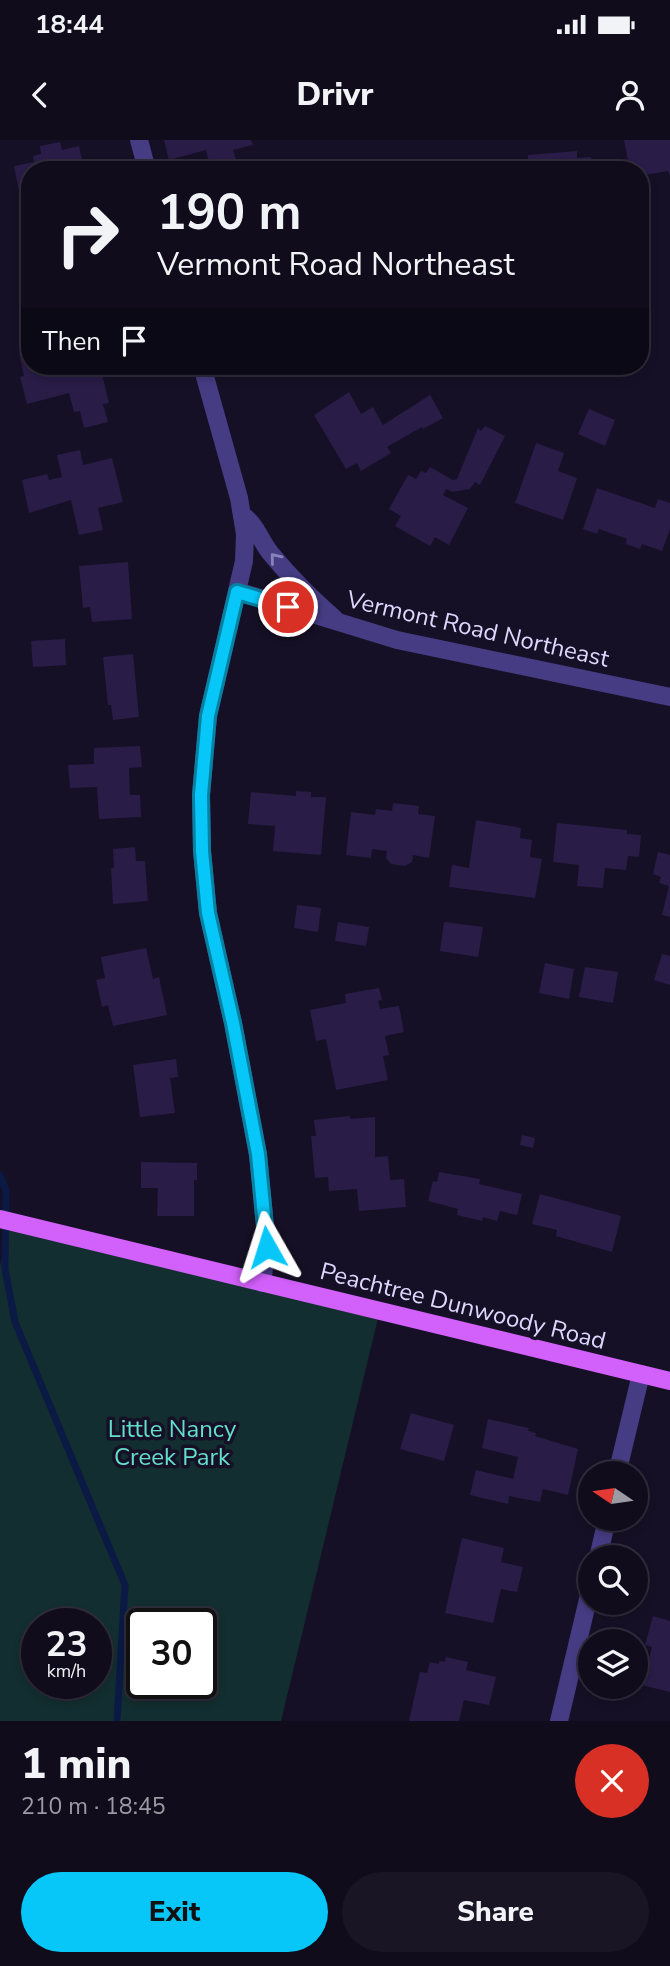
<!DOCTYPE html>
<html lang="en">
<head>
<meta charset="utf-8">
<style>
	:root { --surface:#100c1c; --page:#191525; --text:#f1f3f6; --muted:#9c9ba3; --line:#302c3b; --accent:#07c7f9 }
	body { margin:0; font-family:"Nunito Sans",sans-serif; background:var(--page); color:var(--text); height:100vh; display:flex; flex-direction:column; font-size:26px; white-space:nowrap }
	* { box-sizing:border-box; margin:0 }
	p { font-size:23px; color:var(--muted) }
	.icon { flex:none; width:38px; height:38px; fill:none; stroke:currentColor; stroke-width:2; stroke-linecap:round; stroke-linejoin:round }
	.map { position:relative; height:1581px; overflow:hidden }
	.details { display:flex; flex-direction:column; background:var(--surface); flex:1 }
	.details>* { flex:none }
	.banner { position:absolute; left:21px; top:21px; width:628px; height:214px; border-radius:28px; box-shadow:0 4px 10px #0003,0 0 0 2px var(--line); background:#100c1c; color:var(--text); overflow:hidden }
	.needle { width:46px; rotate:283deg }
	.tools { position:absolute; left:578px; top:1321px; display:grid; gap:14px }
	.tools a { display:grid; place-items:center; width:70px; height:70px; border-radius:50%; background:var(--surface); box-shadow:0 4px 10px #0003,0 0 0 2px var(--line); font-size:35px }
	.speed { position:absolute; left:21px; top:1468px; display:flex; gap:14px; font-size:35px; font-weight:700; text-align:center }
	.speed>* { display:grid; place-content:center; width:91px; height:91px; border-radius:50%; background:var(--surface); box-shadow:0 4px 10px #0003,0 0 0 2px var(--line); line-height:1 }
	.speed small { font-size:18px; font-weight:400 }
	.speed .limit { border:4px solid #111; border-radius:10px; background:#fff; color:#111 }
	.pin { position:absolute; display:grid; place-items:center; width:60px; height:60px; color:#fff; margin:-30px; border:4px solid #fff; border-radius:50%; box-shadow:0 2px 7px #0007 }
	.me { position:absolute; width:77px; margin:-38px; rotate:354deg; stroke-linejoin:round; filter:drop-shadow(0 0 5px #0008) }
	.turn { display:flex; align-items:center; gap:24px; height:147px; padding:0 21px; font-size:32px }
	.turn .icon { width:91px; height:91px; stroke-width:2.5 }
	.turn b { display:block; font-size:49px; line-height:60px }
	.then { display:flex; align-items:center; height:66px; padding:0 21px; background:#0003; gap:14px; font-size:26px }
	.round { display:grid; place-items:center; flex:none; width:74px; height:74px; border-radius:37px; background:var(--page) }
	.head { display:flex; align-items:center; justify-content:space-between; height:119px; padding:0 21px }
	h1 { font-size:42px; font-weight:800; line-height:52px }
	.primary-button { display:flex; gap:14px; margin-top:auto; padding:14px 21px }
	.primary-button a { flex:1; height:80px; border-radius:42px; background:var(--accent); color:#111; font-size:28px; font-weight:800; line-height:80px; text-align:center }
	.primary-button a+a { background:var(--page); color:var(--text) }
	.status { display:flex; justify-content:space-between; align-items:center; height:49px; padding:0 35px; background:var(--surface); direction:ltr }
	.status svg { height:19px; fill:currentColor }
	header { display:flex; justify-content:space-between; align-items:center; height:91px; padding:0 21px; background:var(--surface); font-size:32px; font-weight:800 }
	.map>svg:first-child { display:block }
</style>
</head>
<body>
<div class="status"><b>18:44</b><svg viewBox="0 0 49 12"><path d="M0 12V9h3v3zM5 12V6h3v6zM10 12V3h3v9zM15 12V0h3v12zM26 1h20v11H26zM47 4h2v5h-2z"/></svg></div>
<header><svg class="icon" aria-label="back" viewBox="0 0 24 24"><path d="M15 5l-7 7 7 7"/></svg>Drivr<svg class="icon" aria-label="person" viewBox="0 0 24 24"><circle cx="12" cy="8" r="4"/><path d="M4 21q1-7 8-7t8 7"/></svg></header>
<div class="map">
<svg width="670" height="1581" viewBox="0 0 670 1581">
	<rect width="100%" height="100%" fill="#161026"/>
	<path fill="#132e30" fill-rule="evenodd" d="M11,1082L379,1174L281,1581H0V1126ZM37,1484H96V1544H37ZM142,1484H201V1544H142Z"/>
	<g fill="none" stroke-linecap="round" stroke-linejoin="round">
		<path stroke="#0b1a44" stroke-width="7" d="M0,1035L6,1051L5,1129L15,1182L125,1445L117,1581"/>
	</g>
	<path fill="#291c47" d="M164,0H251L253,5L233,10L239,30H211L206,10L169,20Z
		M624,0H670V37L668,31L640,36V30H630Z
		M60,2L62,10L79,6L84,30H30V69L23,71L14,26L34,22L33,16L41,14L40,6Z
		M577,11V18L591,17L592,30H518V25L528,24V15Z
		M30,212V226H89L91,233L101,230L109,263L103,264L108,282L84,288L80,271L74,272L69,253L27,264L20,237L24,236L19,214Z
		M303,226H338L306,236Z
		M349,252L361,274L373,267L383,285L430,255L443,278L423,289L422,287L387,307L391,313L361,331L357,323L346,329L314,275Z
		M589,269L615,280L605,306L578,294Z
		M485,286L505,296L480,345L475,342L470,349L452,352L446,349L443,355L468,368L449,405L435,397L430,406L395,386L401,376L389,369L408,335L416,339L421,331L426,333L430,327L453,340L457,339L478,288L481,291Z
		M536,303L564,313L558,331L577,338L563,380L515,363Z
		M80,310L83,325L112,318L123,362L98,368L103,390L79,395L71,360L29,373L22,340L47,334L49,340L62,337L57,315Z
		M597,348L655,368L658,359L670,363V389L662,411L642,404L640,409L626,404L627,399L599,389L597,394L583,389Z
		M128,422L132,479L92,482L90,467L83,468L79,426Z
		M65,499L66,525L33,527L31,501Z
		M133,514L139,577L113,580L111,565H108L103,517Z
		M140,606L142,627L129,628L130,655H140L141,677L99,679L97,647L70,648L68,625L94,624V608Z
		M296,651L311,652V657H326L321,715L273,711L275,686L248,684L251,652L296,656Z
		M393,663L419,666L418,674L435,676L429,718L413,715L412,722L405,726L391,724L386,718L387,711L372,709L371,718L346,715L351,672L375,675L376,669L392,671Z
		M476,680L521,688L520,698L532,700L530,717L542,719L535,758L449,747L452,725L469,728Z
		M557,683L627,690V694L641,695L639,717L628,716L626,730L605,728L603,748L577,746L579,725L553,722Z
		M135,707L136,721H145L148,761L113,764L111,728H114L113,709Z
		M658,712L670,715V777L662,775L669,746L659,743L661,737L653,734Z
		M297,765L321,768L318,792L294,788Z
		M338,782L369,787L366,806L335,801Z
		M444,782L483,787L478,817L440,811Z
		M146,808L153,839L159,837L167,875L113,886L108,865L102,867L96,840L105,838L101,817Z
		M662,814L670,816V845L654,840Z
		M545,823L574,829L569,859L539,853Z
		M585,827L618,832L613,863L579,857Z
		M379,848L382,860L378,861L380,869L399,866L404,892L385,896L389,915L383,916L388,940L336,950L326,899L316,901L310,870L346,863L345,854Z
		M176,919L178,937L170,938L175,973L140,977L133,925Z
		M350,976V979L375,977V1017L388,1016L390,1040L404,1039L406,1067L359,1071L357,1049L329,1051L328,1037L315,1038L311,996H316L314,980Z
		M522,995L535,998L533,1008L520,1005Z
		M141,1022L197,1023V1040H194V1076H157L158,1048H141Z
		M439,1032L480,1039L479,1044L522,1054L517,1075L500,1071L497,1081L483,1077L482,1081L457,1075L458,1069L428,1061L433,1041L437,1042Z
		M540,1054L621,1076L612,1112L556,1096L557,1090L532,1084Z
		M411,1273L454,1285L444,1321L400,1309Z
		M488,1279L529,1288L528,1291L536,1293L535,1296L578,1309L568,1355L543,1349L540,1362L509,1356L508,1364L470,1355L476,1330L513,1339L518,1317L482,1308Z
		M462,1398L504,1408L501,1422L523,1427L517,1452L501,1449L493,1483L445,1473Z
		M653,1476L670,1481V1552L642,1545L652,1507L645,1505Z
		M446,1517L468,1522L466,1530L496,1537L489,1565L464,1560L459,1581H409L420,1532L427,1533L430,1522L439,1524V1521L445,1522Z"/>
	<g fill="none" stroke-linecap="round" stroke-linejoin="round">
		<path stroke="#463c84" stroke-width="18" d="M139,0L147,30
			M202,226L239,358L245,394L244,421L208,576L201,655L202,711L208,773L233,883L258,1015L267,1106L262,1143
			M242,375C256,383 261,403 272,415C291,438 312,459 335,479
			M237,451L397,500L670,557
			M617,1334L641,1234
			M598,1418L607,1379
			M559,1581L590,1451"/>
		<path stroke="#d260fb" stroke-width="18" d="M0,1079L670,1241"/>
	</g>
	<defs><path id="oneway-chevron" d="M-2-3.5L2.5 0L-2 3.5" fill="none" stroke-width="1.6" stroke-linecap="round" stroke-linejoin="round" transform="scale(1.75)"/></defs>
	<use stroke="#8b81bb" href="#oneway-chevron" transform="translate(275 418) rotate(-129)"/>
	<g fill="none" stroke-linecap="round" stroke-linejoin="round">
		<g stroke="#0581a2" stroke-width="18">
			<path id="route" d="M267,1107L258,1014L233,883L208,773L202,711L201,655L208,576L237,452L288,467"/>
		</g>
		<use href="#route" stroke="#07c7f9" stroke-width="12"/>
	</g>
	<g text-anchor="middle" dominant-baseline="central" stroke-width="7" stroke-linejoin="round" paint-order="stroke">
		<g font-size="24" fill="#dfd6fe" stroke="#161026">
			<text transform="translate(478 489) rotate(13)">Vermont Road Northeast</text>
			<text transform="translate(463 1166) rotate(14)">Peachtree Dunwoody Road</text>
		</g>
		<g font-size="24" fill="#63ddcc" stroke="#161026">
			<text x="172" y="1289">Little Nancy<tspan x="172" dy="28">Creek Park</tspan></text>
		</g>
	</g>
</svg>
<div class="tools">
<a><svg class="needle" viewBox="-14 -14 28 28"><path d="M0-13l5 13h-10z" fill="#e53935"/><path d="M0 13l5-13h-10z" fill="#9c9ba3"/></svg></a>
<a><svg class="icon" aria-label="search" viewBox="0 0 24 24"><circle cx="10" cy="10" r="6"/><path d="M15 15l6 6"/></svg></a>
<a><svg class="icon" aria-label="layers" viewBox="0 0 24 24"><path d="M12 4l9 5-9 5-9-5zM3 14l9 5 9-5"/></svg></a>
</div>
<div class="speed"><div>23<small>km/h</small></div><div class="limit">30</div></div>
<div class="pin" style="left:288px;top:467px;background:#d93025"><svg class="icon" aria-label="arrive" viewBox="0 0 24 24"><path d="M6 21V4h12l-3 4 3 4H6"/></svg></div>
<svg class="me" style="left:267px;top:1107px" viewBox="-20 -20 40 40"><path d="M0-17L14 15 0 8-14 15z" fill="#07c7f9" stroke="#fff" stroke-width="4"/></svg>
<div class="banner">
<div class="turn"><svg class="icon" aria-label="right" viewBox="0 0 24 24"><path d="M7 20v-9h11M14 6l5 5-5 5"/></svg><div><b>190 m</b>Vermont Road Northeast</div></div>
<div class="then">Then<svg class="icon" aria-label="arrive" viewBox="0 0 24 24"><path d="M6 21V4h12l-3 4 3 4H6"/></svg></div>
</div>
</div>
<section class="details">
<div class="head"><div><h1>1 min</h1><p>210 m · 18:45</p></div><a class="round" style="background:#d93025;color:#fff"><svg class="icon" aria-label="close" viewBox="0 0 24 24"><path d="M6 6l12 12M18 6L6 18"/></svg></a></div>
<div class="primary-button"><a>Exit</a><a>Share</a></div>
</section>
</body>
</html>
